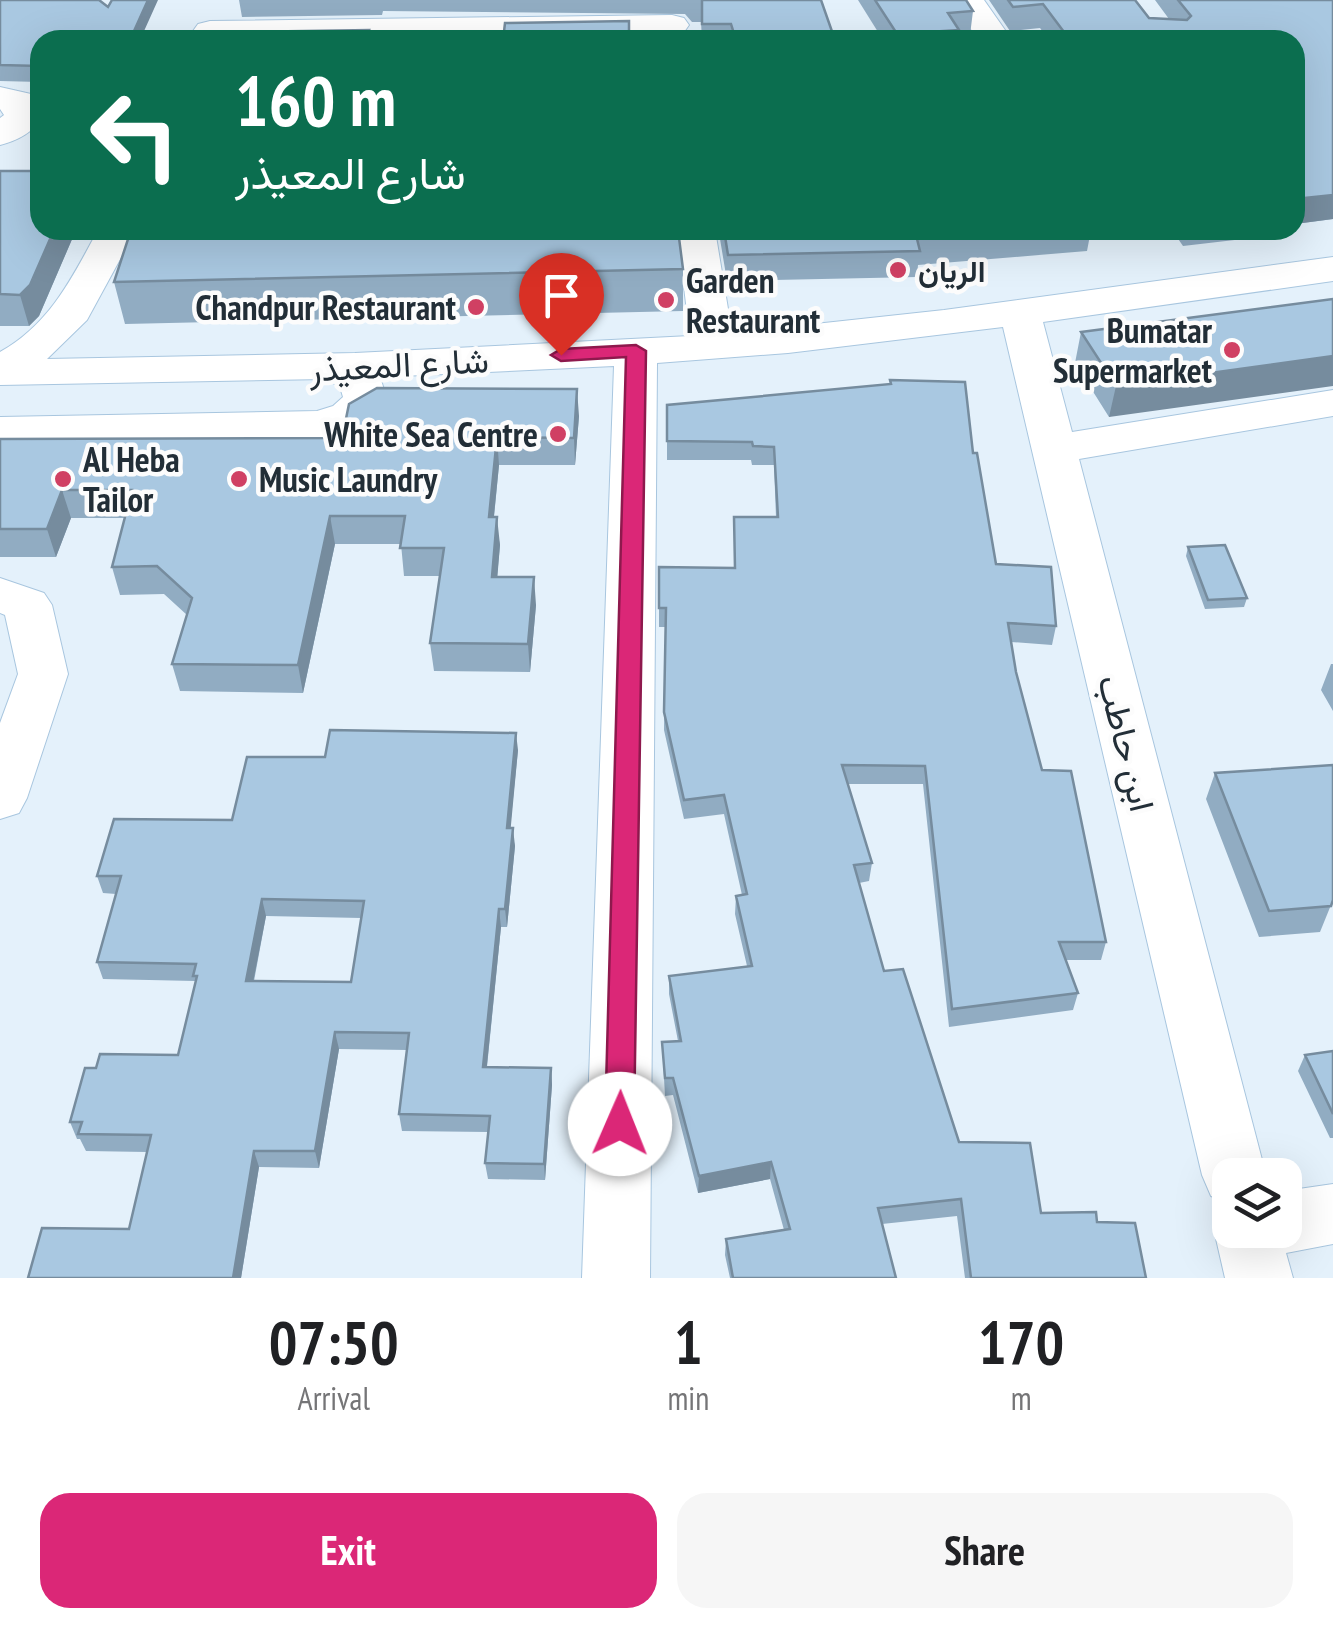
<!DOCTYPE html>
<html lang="en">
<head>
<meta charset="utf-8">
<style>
	:root { --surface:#fff; --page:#f6f6f6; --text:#202124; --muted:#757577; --accent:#db2777 }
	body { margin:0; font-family:"PT Sans Narrow",Vazirmatn,sans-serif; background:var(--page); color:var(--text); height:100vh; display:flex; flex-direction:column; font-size:38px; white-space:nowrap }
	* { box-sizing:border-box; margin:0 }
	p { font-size:32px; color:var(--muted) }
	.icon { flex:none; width:55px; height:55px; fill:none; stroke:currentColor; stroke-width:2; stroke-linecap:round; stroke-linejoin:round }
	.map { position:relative; height:1278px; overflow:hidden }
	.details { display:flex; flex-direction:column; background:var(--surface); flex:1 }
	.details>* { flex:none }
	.top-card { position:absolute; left:30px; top:30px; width:1275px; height:210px; border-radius:30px; box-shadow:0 10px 40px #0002; background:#0b6e4f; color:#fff; overflow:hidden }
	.fabs { position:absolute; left:1212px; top:1158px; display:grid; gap:20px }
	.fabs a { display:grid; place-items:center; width:90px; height:90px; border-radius:20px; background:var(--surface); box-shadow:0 10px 40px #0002; font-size:50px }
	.pin { position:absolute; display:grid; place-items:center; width:85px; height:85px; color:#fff; margin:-102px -42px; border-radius:50% 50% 50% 0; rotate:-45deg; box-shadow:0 0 10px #0007 }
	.pin .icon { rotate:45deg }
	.me { position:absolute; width:110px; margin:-55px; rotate:1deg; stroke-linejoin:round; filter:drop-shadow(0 0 8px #0008) }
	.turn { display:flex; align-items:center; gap:35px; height:210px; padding:0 40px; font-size:45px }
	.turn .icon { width:130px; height:130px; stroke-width:2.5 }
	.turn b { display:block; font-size:70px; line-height:85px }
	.eta { display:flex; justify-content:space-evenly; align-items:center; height:170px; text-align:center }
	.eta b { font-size:60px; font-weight:600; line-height:70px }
	.action { display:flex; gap:20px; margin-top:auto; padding:20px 40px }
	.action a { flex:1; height:115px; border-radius:30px; background:var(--accent); color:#fff; font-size:40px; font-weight:600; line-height:115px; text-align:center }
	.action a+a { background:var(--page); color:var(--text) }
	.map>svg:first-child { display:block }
</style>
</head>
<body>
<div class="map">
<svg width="1333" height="1278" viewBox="0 0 1333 1278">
	<rect width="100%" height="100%" fill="#e4f1fb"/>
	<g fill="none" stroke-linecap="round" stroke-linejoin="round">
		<g stroke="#a8c6df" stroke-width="2">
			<path id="minor" d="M952,0H984L1012,40H978Z
				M672,15L684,18L689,25L684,32L206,40L193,31L198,24L210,21Z
				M0,87L31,94L40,116C36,132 16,141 0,145V118L4,115L0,109Z
				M98,230H136L87,320L47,359L355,353L690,336L677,230H715L732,333L944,310L1333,257V281L1043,322L1072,432L1333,390V416L1079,459L1266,1175H1230V1203L1211,1196L1202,1175L1003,327L788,353L657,363L650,1278H582L614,366L380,377L387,399L365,426L319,439L0,445V417L317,411L333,406L343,397L340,387L326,379L0,385V352C50,324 72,278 98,230Z
				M0,578L44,593L52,605L68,674L27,798L19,813L0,819V723L18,674L5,615L0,613Z
				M1333,1184V1244L1286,1253L1293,1278H1225L1214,1230L1224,1208L1230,1206V1230H1285V1191Z"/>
		</g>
		<use href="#minor" fill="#fff" fill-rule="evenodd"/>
	</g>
	<path fill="#91acc2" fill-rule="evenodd" d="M0,0L108,7L158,0L40,40V82L0,81Z
		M239,0H821L835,40H702L701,22H692L685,14L383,11L382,15L242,17Z
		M858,0H966L973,11L970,35L958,36V40H883Z
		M989,0H1135L1149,18L1169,19L1155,0H1333V219L1295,224V40H1049L1040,28L1010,31Z
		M35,167L40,230H76L39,316L29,326H0V171H31Z
		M720,230H1091L1087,251L918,265L917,277L727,281L720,239Z
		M1172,230H1271L1269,236L1183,246Z
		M683,269V311L125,324L114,282Z
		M1333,299L1109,417L1075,363L1081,332Z
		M667,405L973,453L996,564L1056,626L1052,645L1011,642L1016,672L1042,770L1106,942L1101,960H1066L1078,993L1073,1010L949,1027L923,784H848L872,863L869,881L859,883L884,971L959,1142L1041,1213L1097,1222L1146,1278H965L957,1216L882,1224L896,1278H730L725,1255L726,1239L784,1230L770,1179L698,1193L673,1095L665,1096L662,1042L678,1041L669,994V976L747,966L735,914L736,896L742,895L724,814L684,819L664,730L665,627H659V567L734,568V517H776L774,465H752L751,460H667Z
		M579,416L575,465H499L494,517L500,545L497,577L536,605L530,672L434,671L430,643L440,576H404L401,544H335L303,693L180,691L172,664L187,615L164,594L120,595L112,567L125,518H71L56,557H0V439L342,438Z
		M1188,547L1247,598L1244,607L1205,609L1186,556Z
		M1331,664H1333V711L1321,690Z
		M518,750L510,828L515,846L507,927H501L487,1067L551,1068L552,1085L545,1180L488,1179L485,1163L488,1132L402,1131L399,1114L407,1050L339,1049L319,1168L259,1167L241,1278H28L129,1229L147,1152L86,1151L80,1139H77L70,1122L96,1068L178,1055L195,984V981L103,979L97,962L116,894L103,893L97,876L232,820L325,757ZM266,916L361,918L351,982L254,981Z
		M1215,773L1333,900L1320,932L1259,937L1206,799Z
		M1333,1051V1138H1330L1298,1071L1305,1055Z"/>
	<path fill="#768c9e" d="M148,0H158L140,40H130Z
		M1333,195V219L1295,224V199Z
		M54,230H76L39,316L29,326L20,295Z
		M1333,356V386L1109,417L1116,386Z
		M577,389L579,416L575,465L574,438Z
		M497,437L499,465L491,545L489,517Z
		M62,490L71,518L56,557L47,529Z
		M330,516L335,544L303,693L298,665Z
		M497,517L500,545L495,605L492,577Z
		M534,577L536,605L530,672L528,644Z
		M516,733L518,750L509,846L507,828Z
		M513,828L515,846L507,927L505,909Z
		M262,899L266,916L250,998L246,981Z
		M499,909L501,927L485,1084L483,1067Z
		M335,1032L339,1049L319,1168L315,1151Z
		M551,1068L552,1085L545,1180L544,1164Z
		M254,1151L259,1167L241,1278H233Z
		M771,1162L770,1179L698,1193L699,1176Z"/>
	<path fill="#a9c8e1" stroke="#768c9e" stroke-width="2.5" fill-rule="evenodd" d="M0,0H99L108,7L112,0H148L130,40H40V66L0,65Z
		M702,0H821L835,40H736L731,24H702Z
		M875,0H966L973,11L948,13L959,30L942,31L948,40H901Z
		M1008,0H1135L1149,18L1187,20L1191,16L1178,0H1333V195L1295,199V40H1070L1043,4L1013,7Z
		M629,21V40H503L505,23Z
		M369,30L365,40H240L245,32Z
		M40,129V230H54L30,285L20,295L0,294V171H31L35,167L33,142Z
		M131,230H678L683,269L114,282Z
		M724,230H1032L917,239L920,251L728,255Z
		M1333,299V356L1116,386L1081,332Z
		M890,380L965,382L973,453H977L996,564L1051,567L1056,626L1008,623L1016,672L1042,770L1071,771L1106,942H1059L1078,993L952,1009L925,766L842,765L872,863L854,865L884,971L903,969L959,1142L1030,1143L1041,1213L1096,1212L1097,1222L1135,1223L1146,1278H971L961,1199L878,1208L896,1278H733L726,1239L790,1229L771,1162L699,1176L673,1078H665L662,1042L681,1041L669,976L752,966L736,896L747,894L724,795L684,800L664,712L666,608H659V567L735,568L734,517H778L774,447L753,446L752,442L667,441V405L891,384Z
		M377,388L577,389L574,438L497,437L489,517H497L492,577H534L528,644L430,643L444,548H400L405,516H330L298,665L172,664L192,598L157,566L112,567L132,490H62L47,529H0V439L342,438L349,404Z
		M1225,545L1247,598L1208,600L1188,547Z
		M330,730L516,733L507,828H513L505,909H499L483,1067L551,1068L544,1164L485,1163L490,1116L399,1114L409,1033L335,1032L315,1151H254L233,1278H28L42,1228L129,1229L151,1135L78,1134L82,1122H70L85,1068H96L100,1054L178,1055L197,976H193L196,964L97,962L121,876H97L114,819L232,820L247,757H325ZM262,899L364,901L351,982L246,981Z
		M1333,765V900L1331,906L1269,911L1215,773Z
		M1333,1051V1114L1305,1055Z"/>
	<path fill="#db2777" stroke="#8e194d" stroke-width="2.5" d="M636,345L646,351L634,1124L630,1133L620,1136L609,1133L605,1124L626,357L561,361L551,355L561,349Z"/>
	<g fill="#d04063" stroke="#fcfcfc" stroke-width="4">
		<circle cx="898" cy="270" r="10"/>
		<circle cx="666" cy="300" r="10"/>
		<circle cx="476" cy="307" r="10"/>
		<circle cx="1232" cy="350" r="10"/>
		<circle cx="558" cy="434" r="10"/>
		<circle cx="63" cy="479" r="10"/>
		<circle cx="239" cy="479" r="10"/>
	</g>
	<g text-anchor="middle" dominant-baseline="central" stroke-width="9" stroke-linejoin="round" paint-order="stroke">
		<g font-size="30" font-weight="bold" fill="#222e37" stroke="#fcfcfc" text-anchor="start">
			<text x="918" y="270">الريان</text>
		</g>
		<g font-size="35" font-weight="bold" fill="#222e37" stroke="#fcfcfc" text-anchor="start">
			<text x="686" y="280">Garden<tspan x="686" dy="40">Restaurant</tspan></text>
			<text x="456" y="307" text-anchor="end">Chandpur Restaurant</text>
			<text x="1212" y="330" text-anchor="end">Bumatar<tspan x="1212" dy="40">Supermarket</tspan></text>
			<text x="538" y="434" text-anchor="end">White Sea Centre</text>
			<text x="83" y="459">Al Heba<tspan x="83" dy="40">Tailor</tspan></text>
			<text x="259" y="479">Music Laundry</text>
		</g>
		<g font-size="35" fill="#222e37" stroke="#fcfcfc">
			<text transform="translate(399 364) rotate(-3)">شارع المعيذر</text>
			<text transform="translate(1127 743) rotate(76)">ابن حاطب</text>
		</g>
	</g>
</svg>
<div class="fabs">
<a><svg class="icon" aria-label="layers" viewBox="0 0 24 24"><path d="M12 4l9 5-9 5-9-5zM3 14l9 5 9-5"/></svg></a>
</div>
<div class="pin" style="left:561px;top:355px;background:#d93025"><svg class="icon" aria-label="arrive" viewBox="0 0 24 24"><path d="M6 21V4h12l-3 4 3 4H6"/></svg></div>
<svg class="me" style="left:620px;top:1124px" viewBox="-20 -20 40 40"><circle r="19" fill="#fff"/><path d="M0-13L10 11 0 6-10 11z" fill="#db2777"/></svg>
<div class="top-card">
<div class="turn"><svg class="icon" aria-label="left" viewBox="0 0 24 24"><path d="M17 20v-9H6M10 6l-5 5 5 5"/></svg><div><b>160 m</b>شارع المعيذر</div></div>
</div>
</div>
<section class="details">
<div class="eta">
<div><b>07:50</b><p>Arrival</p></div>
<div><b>1</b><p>min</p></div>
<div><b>170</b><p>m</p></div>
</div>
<div class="action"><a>Exit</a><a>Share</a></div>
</section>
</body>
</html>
